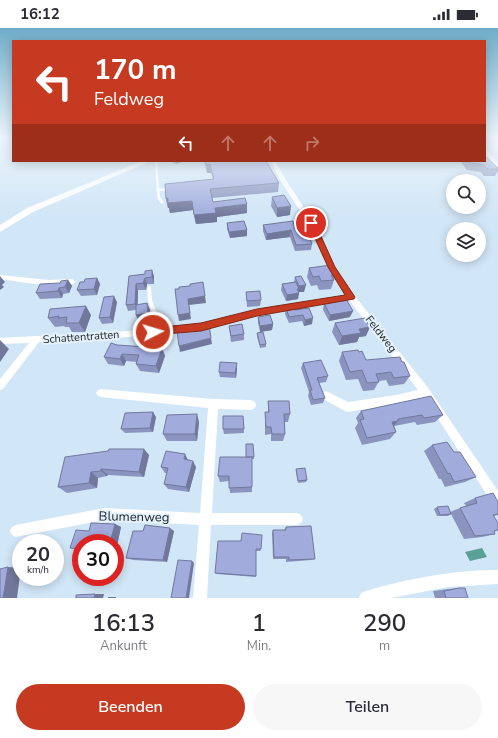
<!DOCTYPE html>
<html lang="de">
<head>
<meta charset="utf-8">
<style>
	:root { --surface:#fff; --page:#f7f7f7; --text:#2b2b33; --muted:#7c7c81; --accent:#c53a20 }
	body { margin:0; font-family:"Nunito Sans",sans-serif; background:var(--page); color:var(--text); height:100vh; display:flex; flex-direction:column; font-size:15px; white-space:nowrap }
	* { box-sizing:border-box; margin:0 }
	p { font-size:13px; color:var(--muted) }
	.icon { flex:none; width:22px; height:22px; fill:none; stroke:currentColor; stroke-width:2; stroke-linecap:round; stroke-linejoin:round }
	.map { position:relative; height:570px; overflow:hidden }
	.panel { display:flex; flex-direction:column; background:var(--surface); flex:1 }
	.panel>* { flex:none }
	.hud { position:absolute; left:12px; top:12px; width:474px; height:122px; border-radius:0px; box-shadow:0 2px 10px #0003; background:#c53a20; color:#fff; overflow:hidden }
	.fabs { position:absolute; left:446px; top:146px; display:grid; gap:8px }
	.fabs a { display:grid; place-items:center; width:40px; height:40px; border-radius:50%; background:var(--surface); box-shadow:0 2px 10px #0003; font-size:20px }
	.speed { position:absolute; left:12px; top:506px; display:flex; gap:8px; font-size:20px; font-weight:700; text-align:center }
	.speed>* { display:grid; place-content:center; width:52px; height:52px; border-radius:50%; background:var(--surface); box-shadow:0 2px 10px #0003; line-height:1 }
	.speed small { font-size:10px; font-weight:400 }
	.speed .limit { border:6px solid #d22; background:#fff; color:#111 }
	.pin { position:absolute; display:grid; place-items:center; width:34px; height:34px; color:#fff; margin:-17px; border:2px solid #fff; border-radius:50%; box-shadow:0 1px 4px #0007 }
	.me { position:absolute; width:44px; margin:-22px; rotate:85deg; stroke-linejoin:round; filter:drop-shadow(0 0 3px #0008) }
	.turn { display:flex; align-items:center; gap:14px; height:84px; padding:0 16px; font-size:18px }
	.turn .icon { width:52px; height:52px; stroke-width:2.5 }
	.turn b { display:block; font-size:28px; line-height:34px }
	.lanes { display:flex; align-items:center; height:38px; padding:0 16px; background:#0003; justify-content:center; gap:20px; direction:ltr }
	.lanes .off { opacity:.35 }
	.eta { display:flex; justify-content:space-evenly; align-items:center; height:68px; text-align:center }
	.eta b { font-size:24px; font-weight:600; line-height:28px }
	.action { display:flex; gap:8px; margin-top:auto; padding:8px 16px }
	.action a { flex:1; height:46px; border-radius:24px; background:var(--accent); color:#fff; font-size:16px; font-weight:600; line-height:46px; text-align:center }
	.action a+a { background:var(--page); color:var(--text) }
	.status { display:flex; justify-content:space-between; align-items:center; height:28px; padding:0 20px; background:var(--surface); direction:ltr }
	.status svg { height:11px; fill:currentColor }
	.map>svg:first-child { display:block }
</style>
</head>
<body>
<div class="status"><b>16:12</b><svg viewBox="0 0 49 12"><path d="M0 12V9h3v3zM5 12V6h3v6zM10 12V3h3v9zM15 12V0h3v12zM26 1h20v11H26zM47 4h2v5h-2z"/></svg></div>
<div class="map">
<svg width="498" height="570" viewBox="0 0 498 570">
	<rect width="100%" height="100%" fill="#d1e6f7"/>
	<path fill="#5ba097" d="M482,520L487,529L470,533L465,524Z"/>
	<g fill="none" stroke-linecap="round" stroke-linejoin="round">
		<path stroke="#fff" stroke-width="2.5" d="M156,133L158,163
			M158,162L171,161"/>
		<path stroke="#fff" stroke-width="3" d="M158,162L159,170L162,174"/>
		<path stroke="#fff" stroke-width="4" d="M149,260L150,272L154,284L153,304"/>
		<path fill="#fff" fill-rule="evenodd" d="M485,120L498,135V139H496L485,124Z
			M271,133H275L286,152L314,195L335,239L354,267L429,361L498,463V480L494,478L424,369L396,377L347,384L323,371L321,368L323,365L326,363L348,374L396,367L418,362L349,272L257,288L201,302L128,309L39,314L3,361L0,362V351L29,315L0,316V310L128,303L201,296L257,282L346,267L328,239L308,195L280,152Z
			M0,247L49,252L72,251L76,254C67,262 14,253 0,251Z
			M101,361L213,371L251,372L255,374L256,377L255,380L251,382L218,381L212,485H297L301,487L303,491L301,495L297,497H211L207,570H193L199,497L104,492L16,509L12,507L10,503L12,499L16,497L104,480L200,485L208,380L101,369L98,368L96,365L98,362Z
			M498,542V556L448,559L391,570H359L361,565L366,563C410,550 453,542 498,542Z"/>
		<path fill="#fff" fill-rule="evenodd" d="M142,133H151L33,184L0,204V197L27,180Z"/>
	</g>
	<path fill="#8a94be" d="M169,133H184L176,136Z
		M204,133H266L279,155L278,164L212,170L213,174L247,185L217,189V194L196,196L193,182L170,185L169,180H168L166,171L213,151L211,145H207Z
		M462,133H485L498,140V143L495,148H484L481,144L467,142L461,134Z
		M272,169L290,187L277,189L271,178Z
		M227,195L247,202V208L230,210L227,201Z
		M263,197L295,202L312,216L311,222L295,223L290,209L266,212L263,203Z
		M309,240L336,246L331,261L319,262L317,257L311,258L307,249Z
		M129,248H154V256H147L146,262H138V277L147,275L150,282V291L138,293L136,282L128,283L126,277Z
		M295,249L304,264H299L298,271L286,273L281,262L282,256L294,254Z
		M97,250L100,256L97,267L81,268L77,262L84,254Z
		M68,252L72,258L69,265L63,266L62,270L40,271L36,265L60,255Z
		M246,264L261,272L260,278L247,279Z
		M117,274L113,295L102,296L99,290Z
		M324,275L350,289L329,293L323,282Z
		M286,280L295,282L309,280L312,296L304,298L302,293L289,295L285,286Z
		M50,281L91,287L85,304H72L69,299H65L64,298L55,299L48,290Z
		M258,289L273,296L272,302L260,304L258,295Z
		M335,295L366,308L359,309L357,314L339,317L332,304Z
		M229,298L244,306V312L231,314Z
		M257,305L266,316V319L260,320L257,308Z
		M117,317L162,320L165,328L159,345L140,343L136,336L137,334L126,333L124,338L108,336L104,329Z
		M342,324H359L366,332L410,348L404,356L389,358L386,352L379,353L374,362L363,363L358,351L346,352L339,333Z
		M303,335L328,348L326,354L319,355L325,370L323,375L311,377L308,368L309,364L301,340Z
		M237,341L236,350L220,349L219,344Z
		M268,373L290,386L288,394H284L285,406L283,413H271V406L265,407V384H268Z
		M361,383L443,387L435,394L417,397L415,394L394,398L396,404L390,411L362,417L355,400L358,395L356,390Z
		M243,388L244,405L224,406L223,401Z
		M156,389L153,404L125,405L121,401Z
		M199,394L197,413H167L163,406Z
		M253,416L254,431H252V464L230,465L229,453L220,454L218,448L246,429Z
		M432,417L454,424L476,449L465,454L445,459L441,451H439L424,423Z
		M108,423L149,427L144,449L108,447L107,448L98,450L97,460L67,465L58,459Z
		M188,432L196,439L189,464L168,461L164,456L167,445H165L161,439Z
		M296,441L307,452L306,454L298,455L296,443Z
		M475,470L498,474V487L494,488L498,502L494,503L495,506L482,509L464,511L451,486L448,488H437L434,481L437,479L450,484L460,480L466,478L464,475Z
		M115,496L121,499L115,527V515H81V523L70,520L89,503Z
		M286,499L315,531L311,532L286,534V531H273L272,505L273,502H284Z
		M174,503L167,534L133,532L126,530Z
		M241,513L261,521L260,523H256V549L217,546L215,545Z
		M465,560L468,570H435L433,563L448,561Z"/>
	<path fill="#71789b" d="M176,133H184L176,136Z
		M206,136H210L211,145H207Z
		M168,170L192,173L193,182L170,185L169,180H168L166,171Z
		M247,176V185L217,189V194L196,196L194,187L215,180Z
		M291,178L290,187L277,189V180Z
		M247,202V208L230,210L229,204Z
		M291,202L290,209L266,212L267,206Z
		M152,242L154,248V256L152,249Z
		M0,248L5,254L2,257L4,259L0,262Z
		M97,250L100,256L97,267L94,261Z
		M145,250L147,256L146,262L143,255Z
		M68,252L72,258L69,265L65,259Z
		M136,256L138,262L137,282L135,276Z
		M306,257L304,264H299L298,271L286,273L287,267L298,261L299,258Z
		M59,260L63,266L62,270L58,263Z
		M114,268L117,274L113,295L110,289Z
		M205,268L206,275L189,277L191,291L179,293L178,287L188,271Z
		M147,275L150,282V291L138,293L136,287Z
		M86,278L91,287L85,304L79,295Z
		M353,283L350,289L329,293L330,287Z
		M313,290L312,296L304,298L305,292Z
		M273,296L272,302L260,304V298Z
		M370,299L366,308L359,309L357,314L339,317L342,308L359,301Z
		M168,300L170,306V314L159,316L157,310Z
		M211,310L212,316L180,324L179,318Z
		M0,312L9,321L0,334Z
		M162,320L165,328L159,345L156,338Z
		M122,326L126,333L124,338L120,331Z
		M237,335V341L236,350L235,345Z
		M153,384L156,389L153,404L150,400Z
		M197,386L199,394L197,413L195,406Z
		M398,393L392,400V394Z
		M144,421L149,427L144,449L139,444Z
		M185,426L188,432L184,431Z
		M193,433L196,439L189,464L186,459Z
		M101,441L108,447L107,448L101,443Z
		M91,444L98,450L97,460L89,455Z
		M115,496L121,499L115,527V515H110Z
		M170,500L174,503L167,534L163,532Z
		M192,533L194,535L189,570H186Z
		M8,539L21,540L17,570H3Z
		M95,566H104L103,570H94Z
		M108,569H116V570H108Z"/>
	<path fill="#a1acdd" stroke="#71789b" d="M485,128L498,140V141H488L484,137L470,135L468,133H485Z
		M205,133H266L279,155L210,161L213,174L245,170L247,176L215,180L216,185L194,187L192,173L168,175V170L166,171L165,156L214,151L210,136H206Z
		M284,167L291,178L277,180L272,169Z
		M244,193L247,202L229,204L227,195Z
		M293,193L295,202L306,201L312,216L296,217L291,202L267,206L263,197Z
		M331,237L336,246L331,247L334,252L321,253L319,248L313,249L309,240Z
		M152,242V249L145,250L143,255L136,256L135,276L126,277L129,248L145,246V243Z
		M301,248L306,257L299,258L295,249Z
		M97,250L94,261L77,262L80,254H84L85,251Z
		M68,252L65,259L59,260L58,263L36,265L40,256L60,255L61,253Z
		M203,254L205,268L188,271L190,285L178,287L175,261H179V259L190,258V256Z
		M296,254L299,261H297L299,265L287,267L282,256Z
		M260,263L261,272L247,273L246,264Z
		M114,268L110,289L99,290L104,269Z
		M346,271L353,283L330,287L324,275Z
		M147,275L148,285L136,287V277Z
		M86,278L79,295H66L67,289L58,290L59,288L48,290L50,281Z
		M294,279L295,282L309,280L313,290L305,292L303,287L289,289L286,280Z
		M270,287L273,296L260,298L258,289Z
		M365,290L370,299L359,301L361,305L342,308L335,295Z
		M242,296L244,306L231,308L229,298Z
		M209,297L211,310L179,318L177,303L183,302V300L192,298L193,300Z
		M168,300L169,308L157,310L156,302Z
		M263,304L266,316L260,317L257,305Z
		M111,315L117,317L162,320L156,338L136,336L139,327L122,326L120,331L104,329Z
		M358,322L359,324L362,323L366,332L400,329L402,334H404L410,348L394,350L391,344L376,346L379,354L367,355L362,342L350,344L342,324Z
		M321,332L328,348L317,350L325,370L313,372L310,362H312L303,335Z
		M220,334L237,335L235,345L219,344Z
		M431,368L443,387L424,390L422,387L398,391V393L392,394L396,404L367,410L360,392L364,391L361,383Z
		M268,373H289L290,386H284L285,406H272L271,399H266L265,384H269Z
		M153,384L150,400L121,401L125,385Z
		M197,386L195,406H163L167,387Z
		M223,388H243L244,401H223Z
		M447,414L454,424H460L476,449L454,454L450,445L448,446L432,417Z
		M246,416H253L254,429H246Z
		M109,421H144L139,444L101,441V443L91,444L89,455L58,459L65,429L108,423Z
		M166,423L185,426L184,431L193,433L186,459L164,456L168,440L161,439Z
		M220,429H252V459L229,460V448H218Z
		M305,440L307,452L298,453L296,441Z
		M493,465L498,474V486L493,487L498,495V502L494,503L495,506L475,508L460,480L477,475L475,470Z
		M448,478L451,486L440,487L437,479Z
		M91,495L115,496L110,515H81V521L70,520L76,502L89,503Z
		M145,497L170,500L163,532L126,530L133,503H143Z
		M311,498L315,531L289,532V529H274L273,502H286V499Z
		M242,505L262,507L261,521H256V548L215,545L218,513H241Z
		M178,532L192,533L186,570H171Z
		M8,539L3,570H0V541Z
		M459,560H465L468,570H446L444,563Z
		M95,566L94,570H76V567Z"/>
	<linearGradient id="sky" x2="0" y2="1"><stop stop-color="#6facc8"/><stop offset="0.58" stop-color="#eaf4fb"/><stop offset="1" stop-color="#eaf4fb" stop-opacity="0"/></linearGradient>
	<rect width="498" height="189" fill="url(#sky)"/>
	<path fill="#c53a20" stroke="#802615" d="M311,193L315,195L335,239L355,269L354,271L257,288L201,303L153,307L149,306L148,304L149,301L153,300L201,295L257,281L345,267L328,239L308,195Z"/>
	<g text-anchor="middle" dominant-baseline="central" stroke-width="4" stroke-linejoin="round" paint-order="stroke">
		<g font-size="11" fill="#192026" stroke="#e5f2fc">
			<text transform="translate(381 306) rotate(52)">Feldweg</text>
			<text transform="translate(81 309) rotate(-4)">Schattentratten</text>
		</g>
		<g font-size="13" fill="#192026" stroke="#e5f2fc">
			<text transform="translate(134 489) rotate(1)">Blumenweg</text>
		</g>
	</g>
</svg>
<div class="fabs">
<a><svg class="icon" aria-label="search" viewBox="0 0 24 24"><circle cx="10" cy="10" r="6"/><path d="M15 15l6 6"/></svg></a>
<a><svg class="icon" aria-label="layers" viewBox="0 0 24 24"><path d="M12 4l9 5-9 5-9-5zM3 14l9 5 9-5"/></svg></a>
</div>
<div class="speed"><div>20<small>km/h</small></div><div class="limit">30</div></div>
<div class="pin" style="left:311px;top:195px;background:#d93025"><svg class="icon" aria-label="arrive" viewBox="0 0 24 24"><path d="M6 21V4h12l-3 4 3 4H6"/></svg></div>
<svg class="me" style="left:153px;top:304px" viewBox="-20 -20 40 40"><circle r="17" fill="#c53a20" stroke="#fff" stroke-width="3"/><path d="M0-11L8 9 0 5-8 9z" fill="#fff"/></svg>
<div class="hud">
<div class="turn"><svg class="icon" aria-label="left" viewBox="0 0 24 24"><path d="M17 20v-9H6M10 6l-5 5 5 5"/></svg><div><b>170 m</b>Feldweg</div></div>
<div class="lanes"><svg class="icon" aria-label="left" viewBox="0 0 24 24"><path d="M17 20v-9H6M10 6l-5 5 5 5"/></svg><svg class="icon off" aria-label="ahead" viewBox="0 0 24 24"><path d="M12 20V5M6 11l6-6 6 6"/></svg><svg class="icon off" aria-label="ahead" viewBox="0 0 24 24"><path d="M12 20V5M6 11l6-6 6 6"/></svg><svg class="icon off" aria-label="right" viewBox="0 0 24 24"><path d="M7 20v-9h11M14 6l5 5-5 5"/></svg></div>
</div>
</div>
<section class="panel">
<div class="eta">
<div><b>16:13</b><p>Ankunft</p></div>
<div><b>1</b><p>Min.</p></div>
<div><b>290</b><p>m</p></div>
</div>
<div class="action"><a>Beenden</a><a>Teilen</a></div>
</section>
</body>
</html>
